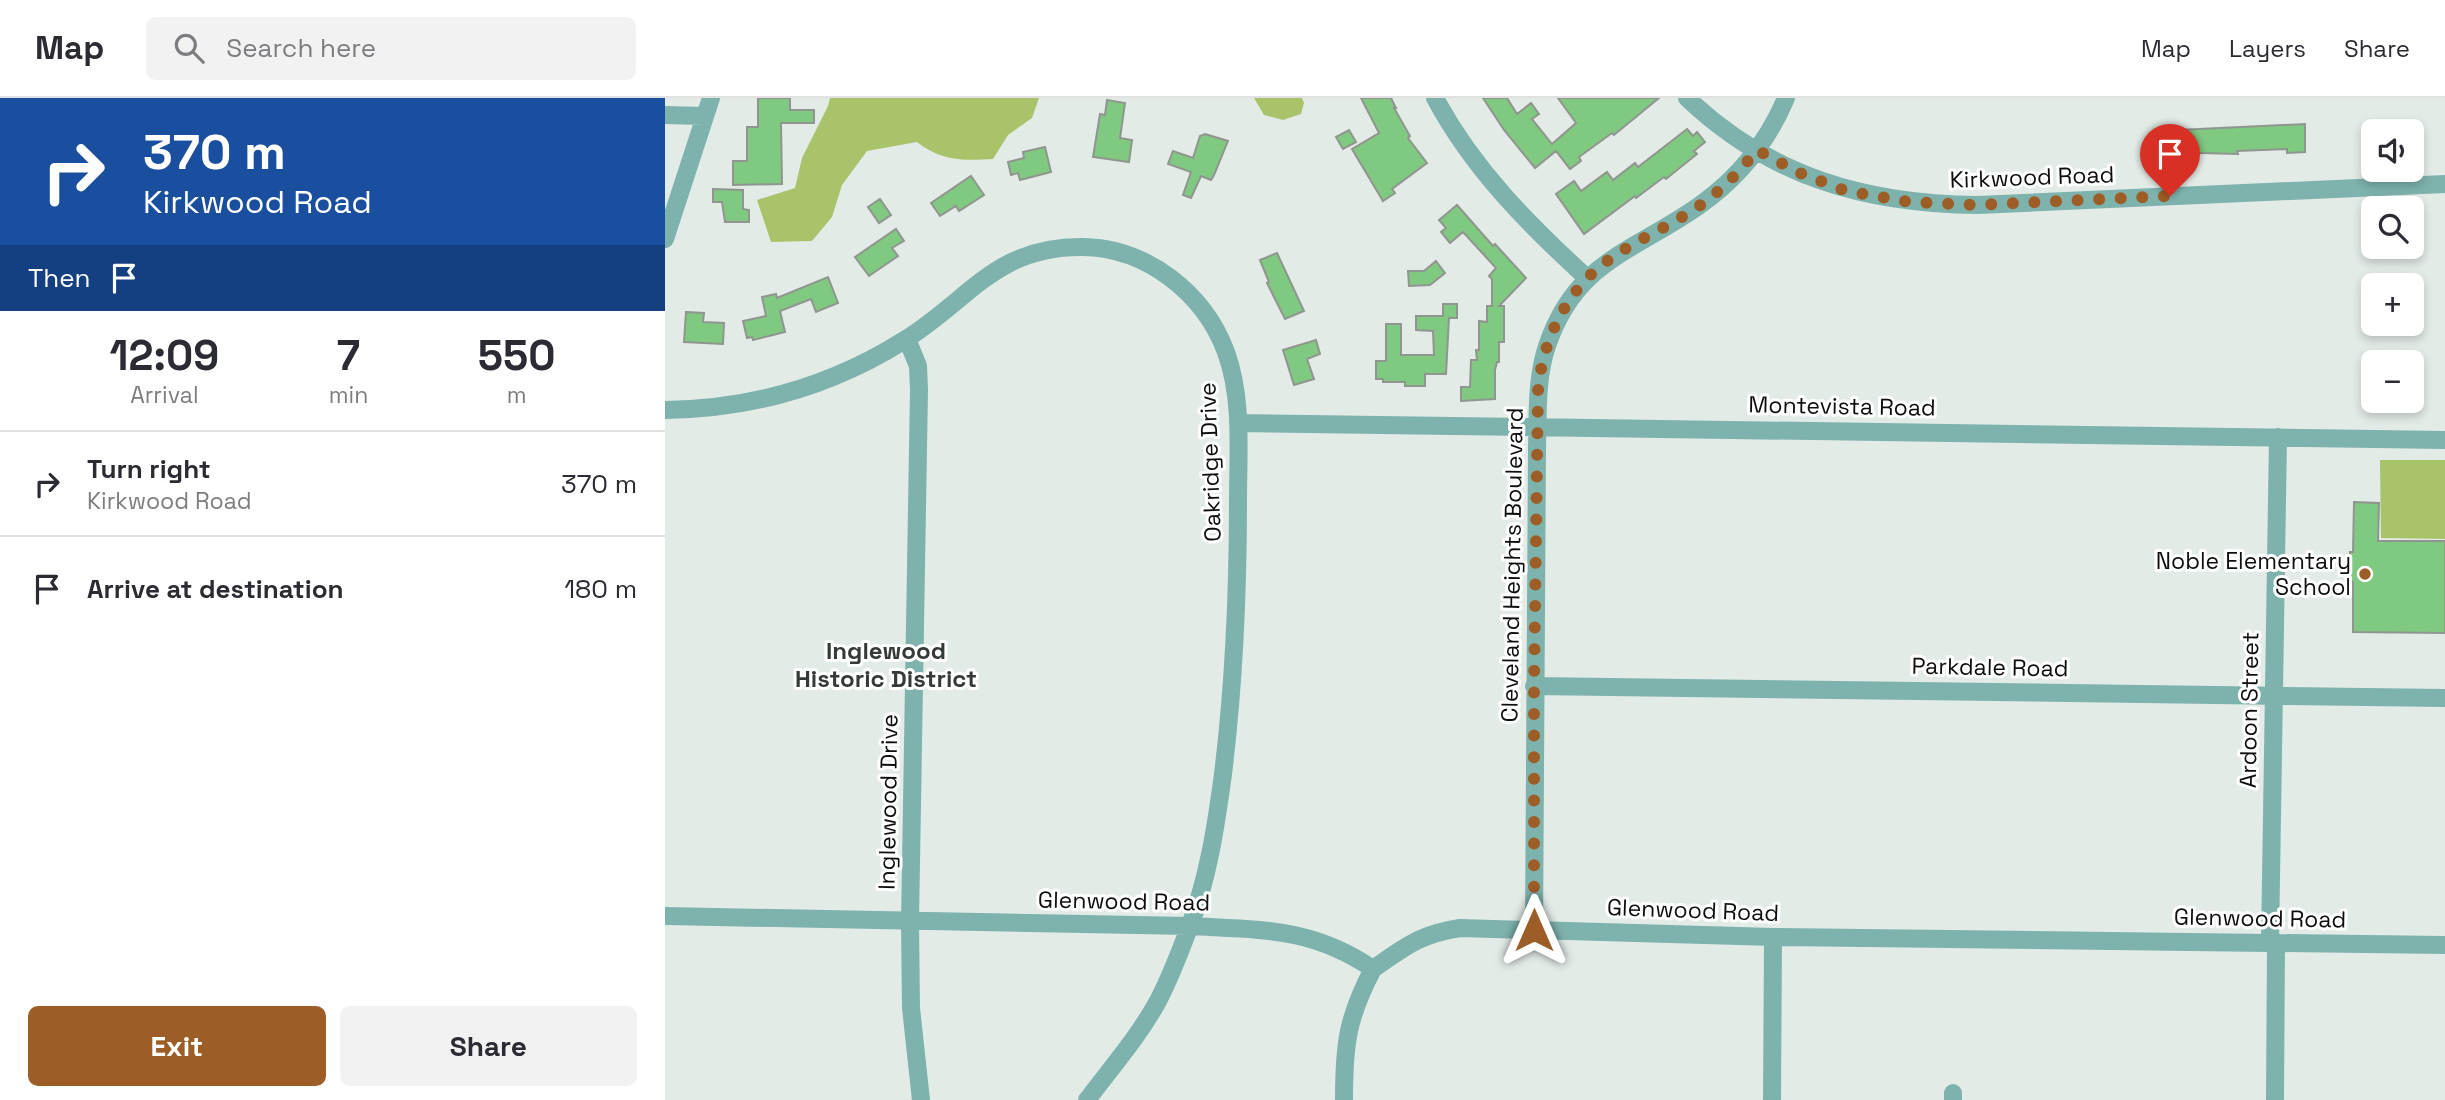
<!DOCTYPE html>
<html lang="en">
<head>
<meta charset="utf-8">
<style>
	:root { --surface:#fff; --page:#f2f2f3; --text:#2b2b33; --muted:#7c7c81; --line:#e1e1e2; --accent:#9d5d26 }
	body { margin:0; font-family:"Space Grotesk",sans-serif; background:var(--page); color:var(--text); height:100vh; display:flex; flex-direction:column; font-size:26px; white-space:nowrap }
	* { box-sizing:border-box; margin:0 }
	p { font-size:23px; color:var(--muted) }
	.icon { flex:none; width:38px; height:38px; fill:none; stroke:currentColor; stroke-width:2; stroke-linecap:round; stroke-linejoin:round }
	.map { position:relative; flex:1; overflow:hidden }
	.sheet { display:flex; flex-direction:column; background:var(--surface); width:665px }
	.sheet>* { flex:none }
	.hud { background:#1a4fa0; color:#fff; overflow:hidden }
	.tools { position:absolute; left:1696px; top:21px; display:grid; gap:14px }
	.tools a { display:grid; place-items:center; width:63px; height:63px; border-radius:10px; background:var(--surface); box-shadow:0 4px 10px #0003; font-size:35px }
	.pin { position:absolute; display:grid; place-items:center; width:60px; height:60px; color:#fff; margin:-72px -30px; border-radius:50% 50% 50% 0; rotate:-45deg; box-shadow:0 0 7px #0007 }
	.pin .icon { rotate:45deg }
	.me { position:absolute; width:77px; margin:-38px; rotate:0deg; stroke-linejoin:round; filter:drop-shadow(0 0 5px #0008) }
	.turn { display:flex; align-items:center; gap:24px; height:147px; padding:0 28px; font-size:32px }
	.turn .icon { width:91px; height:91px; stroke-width:2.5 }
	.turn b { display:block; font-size:49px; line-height:60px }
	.then { display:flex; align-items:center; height:66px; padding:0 28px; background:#0003; gap:14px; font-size:26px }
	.eta { display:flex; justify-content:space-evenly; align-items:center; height:119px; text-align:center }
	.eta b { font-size:42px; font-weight:800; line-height:49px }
	.primary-button { display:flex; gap:14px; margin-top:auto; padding:14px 28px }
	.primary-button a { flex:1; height:80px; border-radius:10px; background:var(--accent); color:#fff; font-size:28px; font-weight:800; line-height:80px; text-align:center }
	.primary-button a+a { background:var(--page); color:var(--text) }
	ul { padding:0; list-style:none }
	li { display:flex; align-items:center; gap:21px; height:105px; padding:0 28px; border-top:2px solid var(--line) }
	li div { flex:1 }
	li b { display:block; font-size:26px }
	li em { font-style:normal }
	header { display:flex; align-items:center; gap:42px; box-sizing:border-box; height:98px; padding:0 35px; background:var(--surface); border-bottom:2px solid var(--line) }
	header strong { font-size:33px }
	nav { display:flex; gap:38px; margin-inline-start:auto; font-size:24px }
	.search { width:490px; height:63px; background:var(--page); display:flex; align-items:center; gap:18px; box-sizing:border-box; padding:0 24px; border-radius:10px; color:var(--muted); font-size:26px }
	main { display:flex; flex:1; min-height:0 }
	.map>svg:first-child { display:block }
</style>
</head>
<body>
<header>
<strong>Map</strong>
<div class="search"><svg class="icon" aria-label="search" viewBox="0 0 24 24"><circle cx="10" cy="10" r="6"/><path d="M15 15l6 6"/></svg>Search here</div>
<nav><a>Map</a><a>Layers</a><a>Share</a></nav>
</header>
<main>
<section class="sheet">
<div class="hud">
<div class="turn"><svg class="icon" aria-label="right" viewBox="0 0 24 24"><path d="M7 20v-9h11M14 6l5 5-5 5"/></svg><div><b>370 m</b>Kirkwood Road</div></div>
<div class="then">Then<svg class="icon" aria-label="arrive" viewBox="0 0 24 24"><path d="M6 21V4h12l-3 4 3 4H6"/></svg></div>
</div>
<div class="eta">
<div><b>12:09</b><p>Arrival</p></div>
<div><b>7</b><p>min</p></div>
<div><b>550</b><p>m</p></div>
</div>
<ul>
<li><svg class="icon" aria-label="right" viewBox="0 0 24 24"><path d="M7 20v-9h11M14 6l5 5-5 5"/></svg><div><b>Turn right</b><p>Kirkwood Road</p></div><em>370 m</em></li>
<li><svg class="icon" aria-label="arrive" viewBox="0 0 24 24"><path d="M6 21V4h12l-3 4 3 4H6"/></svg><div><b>Arrive at destination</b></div><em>180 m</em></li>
</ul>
<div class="primary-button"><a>Exit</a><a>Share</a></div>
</section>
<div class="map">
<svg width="1780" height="1002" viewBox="0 0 1780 1002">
	<rect width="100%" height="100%" fill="#e3ebe7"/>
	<path fill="#a9c36b" d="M165,0H374L367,20L343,37L328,61C298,63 276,63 252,44L202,53L177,87L167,119L147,143L106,144L92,102L130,90L137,60L163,8Z
		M589,0H637L639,5L636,16L618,22L599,17Z
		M1715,362H1780V441L1716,440Z"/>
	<path fill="#80c981" stroke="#909590" stroke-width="2" d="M93,0H125V12H149V25H116L117,86L68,87V63H82V29H93Z
		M696,0H726L731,10H729L745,38L743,40L762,65L727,91L730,95L718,103L687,51L714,35Z
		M818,0H842L852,16L866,5L874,16L867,21L887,46L911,25L893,0H994L949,37L947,35L914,59L916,63L905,71L891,53L870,70L839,32Z
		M442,2L460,5L455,40L467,42L464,64L428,59L435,16L440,17Z
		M1640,26V54L1622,55V51L1572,53L1573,56L1493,54L1492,33Z
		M1022,31L1028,38L1032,34L1040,44L1029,53L1032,56L1001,81L999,79L971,100L970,98L919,136L891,96L909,83L916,93L942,74L948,82L970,65L973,69Z
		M684,32L691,44L678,51L671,39Z
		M540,36L563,43L549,77L546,82L536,78L526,100L518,97L526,74L503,66L508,53L528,60L535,38Z
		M380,49L386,74L355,82L353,75L346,77L343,64L359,60L358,54Z
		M306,78L319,97L294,113L291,108L275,118L266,105Z
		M48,91L78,92V111L84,112V124H60L57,104H48Z
		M215,101L226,117L214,125L203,109Z
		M792,107L828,148L830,146L861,180L834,208H839V244H834V264H832L830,272V301L796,303V289H805L806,262H812L811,252H814V223L822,224V208H827V181L824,178L831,170L798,134L785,145L776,134L781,130L774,122Z
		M231,131L239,143L227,150L233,158L204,178L190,159Z
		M612,155L639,213L620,221L602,185L604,184L595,162Z
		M771,163L780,175L765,187L744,188L743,173H759Z
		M163,179L173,205L151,214L146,201L115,213L120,234L88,242L87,239L82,240L78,223L101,218L97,199L111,196L112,200Z
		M778,206H792V220H784L781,276H760V288H740V284H718V281H711V263H721V226H736V257H769L768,233L751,232V218H778Z
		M21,214L39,215L38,224L59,225L58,246L19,244Z
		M651,242L655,256L642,261L649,281L629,287L618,252Z
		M1689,404L1714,405L1713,443H1780V535L1688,534V484H1684L1685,454H1688Z"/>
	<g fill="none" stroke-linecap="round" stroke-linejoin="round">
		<path stroke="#7eb2ad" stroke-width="18" d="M770,0C808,71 863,126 922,180
			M1022,0C1105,79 1201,106 1313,107L1780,86
			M0,17L40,18
			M0,141L46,0
			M242,241L253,268L254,292L245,824L246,910L256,1002
			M0,312C85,311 166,288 238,243C305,202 330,148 418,149C482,150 539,195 561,254C578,301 573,354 573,403C573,494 569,586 558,676C551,728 543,781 524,830C515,854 505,880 493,903C474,938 446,970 422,1002
			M573,325L1780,342
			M869,588L1780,600
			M0,818L525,828C596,832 646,829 708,871C740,849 755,836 795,830L1108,839L1780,847
			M869,832L872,350C873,316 871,281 882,248C911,162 969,154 1035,107C1073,80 1103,43 1121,0
			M1605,844L1613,339
			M1288,995V1002
			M679,1002C679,947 682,920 708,871
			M1107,1002L1108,839
			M1610,1002L1611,844"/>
	</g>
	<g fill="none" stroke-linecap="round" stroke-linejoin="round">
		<path stroke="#9d5d26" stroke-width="12" stroke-dasharray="0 21.6" d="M869,832V588L873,293C877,245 899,197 937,167C967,143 1003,130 1034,108C1056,93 1075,73 1092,52L1135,75L1181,93L1244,104L1312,107L1505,98"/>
	</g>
	<circle fill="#9d5d26" stroke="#fff" stroke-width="2.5" cx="1700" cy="476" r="7"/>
	<g text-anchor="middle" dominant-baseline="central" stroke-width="6" stroke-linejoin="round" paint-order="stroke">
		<g font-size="23" fill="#0d0f0e" stroke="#fff">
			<text transform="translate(1367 79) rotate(-2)">Kirkwood Road</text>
			<text transform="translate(1177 308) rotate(1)">Montevista Road</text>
			<text transform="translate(545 364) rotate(-92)">Oakridge Drive</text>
			<text transform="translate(847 467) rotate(-89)">Cleveland Heights Boulevard</text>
			<text transform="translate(1325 569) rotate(1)">Parkdale Road</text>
			<text transform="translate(1584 612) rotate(-89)">Ardoon Street</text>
			<text transform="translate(223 704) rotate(-89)">Inglewood Drive</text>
			<text transform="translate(459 803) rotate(1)">Glenwood Road</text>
			<text transform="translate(1028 812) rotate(2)">Glenwood Road</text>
			<text transform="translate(1595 820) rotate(1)">Glenwood Road</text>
		</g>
		<g font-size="23" fill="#0d0f0e" stroke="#fff" text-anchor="end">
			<text x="1686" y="463">Noble Elementary<tspan x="1686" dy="26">School</tspan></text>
		</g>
		<g font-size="24" font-weight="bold" fill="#343a37" stroke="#fff">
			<text x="221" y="552">Inglewood<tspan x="221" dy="28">Historic District</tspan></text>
		</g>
	</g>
</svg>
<div class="tools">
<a><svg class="icon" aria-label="sound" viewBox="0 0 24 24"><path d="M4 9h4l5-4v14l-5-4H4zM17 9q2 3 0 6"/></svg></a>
<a><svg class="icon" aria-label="search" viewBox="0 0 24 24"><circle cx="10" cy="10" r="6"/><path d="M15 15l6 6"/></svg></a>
<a>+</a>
<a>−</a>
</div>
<div class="pin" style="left:1505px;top:98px;background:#d93025"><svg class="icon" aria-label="arrive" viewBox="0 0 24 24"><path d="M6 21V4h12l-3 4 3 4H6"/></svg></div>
<svg class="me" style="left:869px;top:832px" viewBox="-20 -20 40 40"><path d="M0-17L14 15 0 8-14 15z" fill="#9d5d26" stroke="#fff" stroke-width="4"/></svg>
</div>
</main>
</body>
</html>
